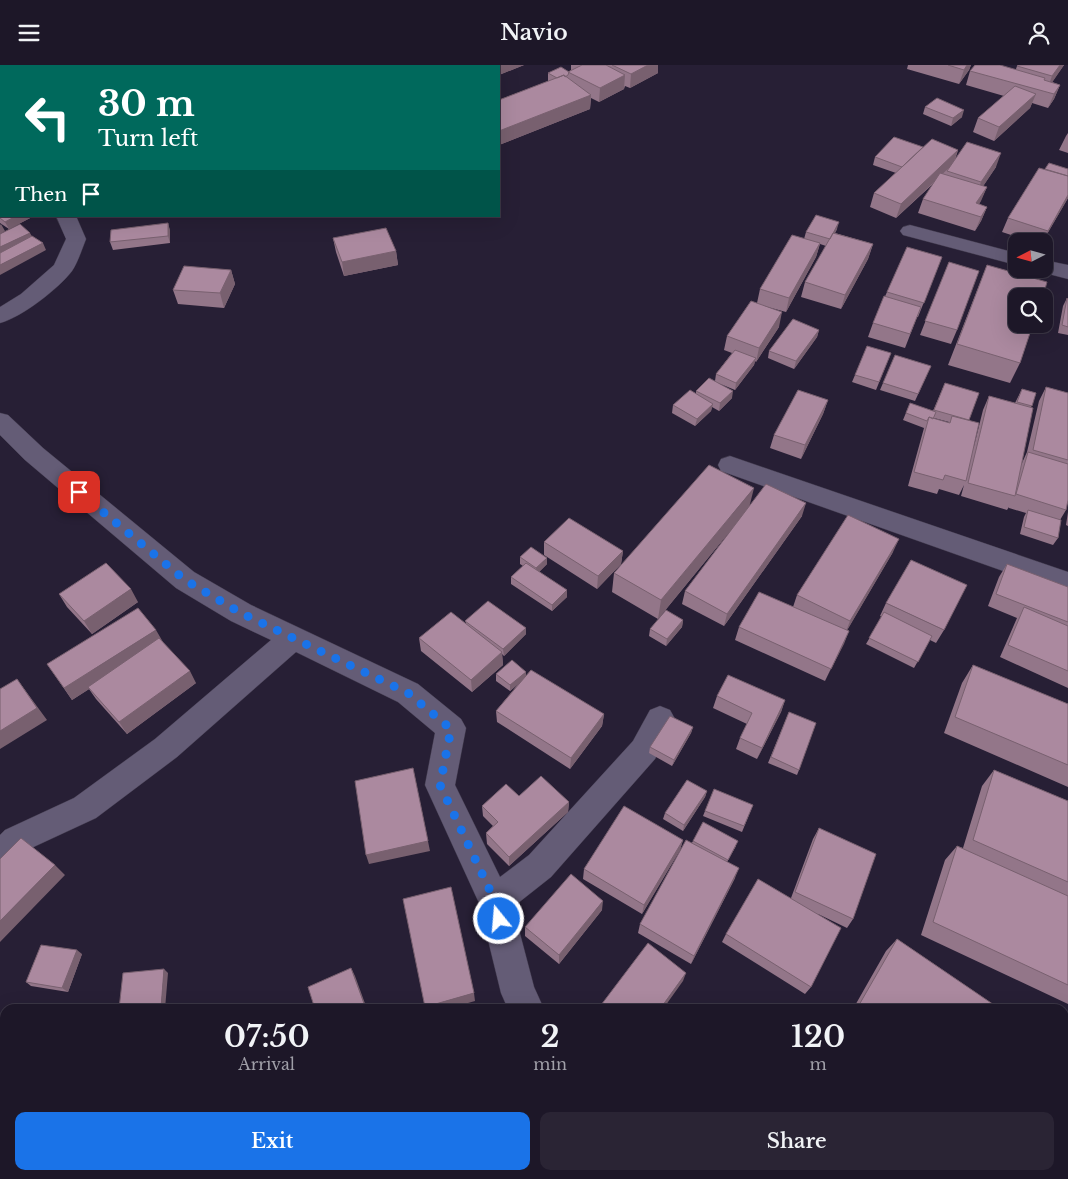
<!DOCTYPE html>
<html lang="en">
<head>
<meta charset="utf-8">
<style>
	:root { --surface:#1d1728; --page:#2a2434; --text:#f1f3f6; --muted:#a09fa8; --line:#3b3645; --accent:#1a73e8 }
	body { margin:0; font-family:"Libre Baskerville",serif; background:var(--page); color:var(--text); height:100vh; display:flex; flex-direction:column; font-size:19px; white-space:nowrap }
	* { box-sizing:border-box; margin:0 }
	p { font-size:16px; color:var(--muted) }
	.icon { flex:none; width:28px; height:28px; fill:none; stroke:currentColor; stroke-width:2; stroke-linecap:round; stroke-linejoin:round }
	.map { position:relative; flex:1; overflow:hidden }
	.sheet { position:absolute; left:0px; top:939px; width:1069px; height:176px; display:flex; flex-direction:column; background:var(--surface); border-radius:15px 15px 0 0; box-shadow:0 5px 20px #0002,0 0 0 1px var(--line) }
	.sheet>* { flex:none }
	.banner { position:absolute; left:0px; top:0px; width:500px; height:152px; box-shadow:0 5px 20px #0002,0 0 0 1px var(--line); background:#00695c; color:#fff; overflow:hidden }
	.needle { width:32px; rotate:264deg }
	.buttons { position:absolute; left:1008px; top:168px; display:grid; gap:10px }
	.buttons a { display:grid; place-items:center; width:45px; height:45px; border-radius:10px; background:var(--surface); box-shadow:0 5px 20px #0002,0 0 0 1px var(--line); font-size:25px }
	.pin { position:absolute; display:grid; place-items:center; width:42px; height:42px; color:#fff; margin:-21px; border-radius:10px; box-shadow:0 2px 8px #0006 }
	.me { position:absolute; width:55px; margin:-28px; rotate:343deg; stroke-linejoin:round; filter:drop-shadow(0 0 4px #0008) }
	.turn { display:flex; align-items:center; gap:18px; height:105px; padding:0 15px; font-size:22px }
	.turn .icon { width:65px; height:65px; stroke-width:2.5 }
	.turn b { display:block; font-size:35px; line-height:42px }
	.then { display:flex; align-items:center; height:48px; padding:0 15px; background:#0003; gap:10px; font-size:19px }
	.eta { display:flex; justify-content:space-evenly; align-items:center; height:85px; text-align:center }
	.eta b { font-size:30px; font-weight:600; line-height:35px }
	.primary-button { display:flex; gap:10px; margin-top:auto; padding:10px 15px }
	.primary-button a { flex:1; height:58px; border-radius:10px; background:var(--accent); color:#fff; font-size:20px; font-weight:600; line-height:58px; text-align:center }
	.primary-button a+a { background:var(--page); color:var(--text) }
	header { display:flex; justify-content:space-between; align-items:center; height:65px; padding:0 15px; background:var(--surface); font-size:22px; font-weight:600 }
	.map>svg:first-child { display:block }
</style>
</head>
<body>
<header><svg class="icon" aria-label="menu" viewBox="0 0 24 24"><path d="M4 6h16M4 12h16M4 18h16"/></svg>Navio<svg class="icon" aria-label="person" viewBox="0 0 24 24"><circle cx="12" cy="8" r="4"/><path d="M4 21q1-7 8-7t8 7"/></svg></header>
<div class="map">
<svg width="1068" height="1114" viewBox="0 0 1068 1114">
	<rect width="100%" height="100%" fill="#271f35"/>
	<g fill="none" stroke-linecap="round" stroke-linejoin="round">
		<g stroke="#40394c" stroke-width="1">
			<path id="minor" d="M309,0H328L329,1H310Z
				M0,79L1,80V92L0,91Z
				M56,151H76L86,174C82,184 78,197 72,206C58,224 22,252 0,258V242L21,229L54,200L66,174Z
				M910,160L1016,188V200L903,170L900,166L903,162Z
				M1044,195L1068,200V214L1037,206L1035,204H1044Z
				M0,348L8,350L43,383L194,507L251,540L418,619L461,654L466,663L455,720L500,812L529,790L633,676L650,645L660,641L670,645L675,654L655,694L551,812L513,842L534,922L544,944H508L501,928L479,838L425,720L435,668L398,637L296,587L177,692L96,753L27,785L11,803L0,807V770L5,765L74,733L155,674L271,575L231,556L176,523L25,395L0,370Z
				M730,391L1068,507V529L721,406L718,400L721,394Z
				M619,1110H658L660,1114H621Z"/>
		</g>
		<use href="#minor" fill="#645c76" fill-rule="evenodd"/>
	</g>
	<path fill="#937689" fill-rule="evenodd" d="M145,0H237V1H146Z
		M385,0H424L421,1H387Z
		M480,0H524L499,10V1H482Z
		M571,0H658V8L630,23L625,21L624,24L599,37L591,33L590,44L499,80V35L549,16H548V8L569,7L571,5Z
		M908,0H971L969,5L959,19L907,4Z
		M1064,0L1052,17L1060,20L1054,34L1048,43L1032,38L1030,43L994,76L973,67L978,53L1004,31L966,20L970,6L1016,4L1017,1Z
		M925,42L962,52L951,61L923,49Z
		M1068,68V88L1059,85L1066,71Z
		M923,82L922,83L958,85L955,95L996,102L983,121L987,122L979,139L987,142L981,156L975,166L918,148L923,134L934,118L896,153L870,142L874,128L896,108L873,100L875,92Z
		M1045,104H1068V133L1043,176H1030L1002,167L1008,153Z
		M0,140L1,151H34L9,164L0,158Z
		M168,158L170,166V178L113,185L110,177Z
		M837,164L835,168L873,179L868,194L841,244L801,232L805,217L826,181L820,179L816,192L786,247L760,240L779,262L756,297L755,296L754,300L735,325L718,318L732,333L719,346L712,342L711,346L695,361L672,348L673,340L696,329V326L715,316L716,309L732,288L724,285L727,271L757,238L760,224L804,174L806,167Z
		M333,173L396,186L398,200L344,211L336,187Z
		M942,192L918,252H917L905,283L868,272L873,258L887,227Z
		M949,197L957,265L951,279L920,270Z
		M987,200L1020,298L1010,318L948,300Z
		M231,205L235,219L224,243L178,239L173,225Z
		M1067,233L1068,234V270L1058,268L1063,241Z
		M819,265L817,272L794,304L768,293L769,286Z
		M891,288L876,325L852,317L855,310Z
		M931,301L915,336L880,325L883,318Z
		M945,318L969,356L974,381L983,345L989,331L1015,338L1022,324L1036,328L1031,342L1022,398L1027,387L1039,336L1046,322L1068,328V435L1066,445L1060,455L1058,473L1053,480L1020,469L1024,452L1026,448L1009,443V442L1007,445L961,431L964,420L959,430L939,424L937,429L908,421L924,363L903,355L910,338L933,346ZM934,353L949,357L948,358L933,354Z
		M828,335L823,349L801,394L770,383L774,370Z
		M750,441L802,451L724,561L682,539L685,526L735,460L658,554L612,527L614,508Z
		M1068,447V461L1066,460Z
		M544,477L623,486L621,499L597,524L544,490Z
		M893,487L847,565L849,566L825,616L735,575L739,562L793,542L797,530Z
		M520,492L547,499L539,507L567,532L552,546L511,519V512L523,501L520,499Z
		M1007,499L1068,522V623L1000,592L1017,553L988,541L999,512Z
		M59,529L138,537L92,569L67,542Z
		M886,538L944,565L936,578L930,575L914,603L866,579L882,552L880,551Z
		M683,555L682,562L666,581L649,571L650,564Z
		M465,556L526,569L504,591L502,589L503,600L472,627L421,586L419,573L466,558Z
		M47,599L196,618L127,669L96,634L89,624L72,635Z
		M973,600L1068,639V722L944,668L962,618Z
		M496,609L526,611L604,649L602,661L570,704L497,657L496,646L519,618L510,626L496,616Z
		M717,631L785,635L781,647L757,694L736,684L740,673L747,659L713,643Z
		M789,647L799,705L797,710L768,698Z
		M693,662L691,668L672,701L649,688L650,682Z
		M994,705L1068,736V939L921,870L945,795L957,781L963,783L982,721Z
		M707,726L705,732L683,766L663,754L665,748Z
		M519,731L569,737L568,747L509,801L487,779L486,768L493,761L483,751L482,741Z
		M753,740L742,767L703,751L705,746Z
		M819,763L853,854L847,863L818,849L811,922L805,929L722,877L726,869L791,833L813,774Z
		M683,775L680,785L642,849L583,814L584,804Z
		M693,776L736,781L727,797L735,813L691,899L638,868L640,859Z
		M602,845L559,899L525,871V862Z
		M897,874L1000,944H853L886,886Z
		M82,889L68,927L31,921L26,917Z
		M1064,987L1068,990V1089L1064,1090Z
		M117,1110H168V1112L151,1114H117Z
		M726,1110H739L737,1114H731Z
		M762,1110H844L849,1114H759Z
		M950,1110H1056L1054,1114H948Z"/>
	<path fill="#78606f" d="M204,0H237V1H201Z
		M400,0H424L421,1H400Z
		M497,0H524L499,10V1H497Z
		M648,0H658V8L630,23L631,9Z
		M967,0H971L969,5L959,19L964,5Z
		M1060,0H1064L1047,25L1052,11Z
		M625,10L624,24L599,37L600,23Z
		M1060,20L1054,34L1048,43L1054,29Z
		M1036,29L1030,43L994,76L999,62Z
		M591,30L590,44L499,80V66Z
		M964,45L962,52L951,61L953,53Z
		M958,85L953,99L896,153L901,139Z
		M1001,88L996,102L976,132L981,117Z
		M987,122L981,136L973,150L976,138Z
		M1068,130V133L1043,176L1048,166Z
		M987,142L981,156L975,166L981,152Z
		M16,151H34L9,164L5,157Z
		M839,157L837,164L828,182L830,174Z
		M168,158L170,166V178L168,171Z
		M1,159L5,166L0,169V160Z
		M30,168L34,175L0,191V182Z
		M43,178L46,185L0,210V200Z
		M820,178L816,192L786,247L789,233Z
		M873,179L868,194L841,244L845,230Z
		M396,186L398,200L344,211L342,197Z
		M231,205L235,219L224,243L220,228Z
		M782,247L779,262L756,297L759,283Z
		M819,265L817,272L794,304L796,296Z
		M756,293L754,300L735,325L736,318Z
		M733,326L732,333L719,346L720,338Z
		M828,335L823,349L801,394L805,380Z
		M713,339L711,346L695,361L697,354Z
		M754,423L749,443L658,554L661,535Z
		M806,438L802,451L724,561L727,549Z
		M899,474L893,487L845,569L850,556Z
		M623,486L621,499L597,524L598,511Z
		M547,493V499L536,510V503Z
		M131,524L138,537L92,569L84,556Z
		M567,525V532L552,546V540Z
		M683,555L682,562L666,581L667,574Z
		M526,563V569L504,591L503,584Z
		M156,565L163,577L72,635L64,623Z
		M849,566L844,579L825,616L831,604Z
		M502,587L503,600L472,627L471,615Z
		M190,606L196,618L127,669L119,657Z
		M526,607V613L510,626V620Z
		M17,614L47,655L0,684V666Z
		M785,635L781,647L757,694L762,683Z
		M604,649L602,661L570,704L571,693Z
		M693,662L691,668L672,701L674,695Z
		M413,703L430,786L369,799L366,790Z
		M707,726L705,732L683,766L684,760Z
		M569,737L568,747L509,801V792Z
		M683,775L680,785L642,849L644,840Z
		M55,800L65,810L0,877V856Z
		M739,803L735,813L691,899L694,891Z
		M603,836L602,845L559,899V890Z
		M77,885L82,889L68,927L62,923Z
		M351,903L355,911L367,944H366Z
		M164,904L168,908L165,944H161Z
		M686,908L683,916L663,944H660Z
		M474,928L475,936L447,944H425V942Z
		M5,1092V1110H11L9,1114H0V1103Z
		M449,1110H455L451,1114H445Z
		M571,1110H574L570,1114H567Z"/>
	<path fill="#ab899f" stroke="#78606f" d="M159,0H204L201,1H161Z
		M270,0H317L318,1H266Z
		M582,0H606L625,10L600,23L568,7Z
		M612,0H648L631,9Z
		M948,0H967L964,5Z
		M975,0H1000L1045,13L1044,15L1060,20L1054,29L970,6Z
		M1018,0H1060L1052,11L1017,1Z
		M561,2L569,7L568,10L565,12L564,10L557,13L548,8Z
		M564,10L591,30L499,66V35Z
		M1015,21L1036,29L999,62L978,53Z
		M937,33L964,45L953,53L925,42Z
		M894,72L923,82L902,102L875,92Z
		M932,74L958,85L901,139L874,128Z
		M967,77L1001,88L981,117L947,106Z
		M1049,98L1068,104V111L1045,104Z
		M1039,103L1068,111V130L1048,166L1008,153Z
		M940,108L987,122L976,138L987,142L981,152L923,134Z
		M1,139V151H16L5,157L0,153V140Z
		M816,150L839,157L830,174L806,167Z
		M168,158V171L110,177L111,165Z
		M20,159L30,168L0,182V169Z
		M386,163L396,186L342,197L333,173Z
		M833,168L873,179L845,230L805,217Z
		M792,170L820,178L789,233L760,224Z
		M32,171L43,178L0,200V188Z
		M907,182L942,192L924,238L887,227Z
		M949,197L979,206L957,265L925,256Z
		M987,200L1047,217L1043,231H1016V259H1033L1020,298L957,279Z
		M184,201L231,205L220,228L173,225Z
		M884,231L921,242L910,269L873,258Z
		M1067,233L1068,234V262L1062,260Z
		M751,236L782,247L759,283L727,271Z
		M793,254L819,265L796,296L769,286Z
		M867,281L891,288L879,317L855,310Z
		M735,285L756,293L736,318L716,309Z
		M895,290L931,301L918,329L883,318Z
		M709,313L733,326L720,338L696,326Z
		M945,318L979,328L969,355L934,345Z
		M1046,322L1068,328V395L1033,385Z
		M1022,324L1036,328L1032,341L1017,337Z
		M690,325L713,339L697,354L673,340Z
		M798,325L828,335L805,380L774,370Z
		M989,331L1033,343L1015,431L968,418Z
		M910,338L936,347L933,354L929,352L927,356L906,348Z
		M952,351L979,358L966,416L945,410L943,415L914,407L929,352L950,358Z
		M1028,387L1068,399V435L1066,445L1016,429Z
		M709,400L754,423L661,535L614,508Z
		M766,419L806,438L727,549L685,526Z
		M1028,445L1061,455L1058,473L1024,462Z
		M848,450L899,474L850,556L797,530Z
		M569,453L623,486L598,511L544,477Z
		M531,482L547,493L536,503L520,492Z
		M911,495L967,520L944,565L886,538Z
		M106,498L131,524L84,556L59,529Z
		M526,498L567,525L552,540L511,512Z
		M1007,499L1068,522V557L996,529Z
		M759,527L849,566L831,604L739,562Z
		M488,536L526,563L503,584L465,556Z
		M1024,542L1068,561V606L1008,580Z
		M138,543L156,565L64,623L47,599Z
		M666,545L683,555L667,574L650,564Z
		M451,547L502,587L471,615L419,573Z
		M884,547L932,571L918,597L869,573Z
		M159,573L190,606L119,657L88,622Z
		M512,595L526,607L510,620L496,609Z
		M973,600L1068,639V700L955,652Z
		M531,605L604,649L571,693L496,646Z
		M728,610L785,635L762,683L740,673L752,648L717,631Z
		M17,614L37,643L0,666V624Z
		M789,647L816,658L799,705L771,692Z
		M670,651L693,662L674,695L650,682Z
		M413,703L428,776L366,790L355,716Z
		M994,705L1068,736V817L973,775Z
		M541,711L569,737L509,792L486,768L498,757L482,741L506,719L519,731Z
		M687,715L707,726L684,760L665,748Z
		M714,724L753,740L744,761L705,746Z
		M624,741L683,775L644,840L584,804Z
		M703,757L738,776L728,795L693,776Z
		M819,763L876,789L853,854L795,827Z
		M21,773L55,800L0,856V794Z
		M686,775L739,803L694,891L640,859Z
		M957,781L1068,831V920L933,857Z
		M571,809L603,836L559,890L525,862Z
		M758,814L841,863L811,922L726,869Z
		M451,822L474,928L425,942L403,834Z
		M897,874L1000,944H865L859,940Z
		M648,878L686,908L660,944H598Z
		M41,880L77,885L62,923L26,917Z
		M351,903L366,944H315L308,922Z
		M164,904L161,943L119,944L123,908Z
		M1064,987L1068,990V1087L1064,1084Z
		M0,1037L5,1039V1092L0,1103Z
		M117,1110H162L128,1114H117Z
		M408,1110H449L445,1114H411Z
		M458,1110H492L495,1114H454Z
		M500,1110H571L567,1114H496Z
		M731,1110H739L737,1114Z
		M765,1110H844L849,1114H762Z
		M958,1110H1056L1054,1114H956Z"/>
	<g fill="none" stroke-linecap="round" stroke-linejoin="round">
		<path stroke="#1a73e8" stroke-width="9" stroke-dasharray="0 16.2" d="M79,427L185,515L241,548L408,628L451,664L440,720L495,836L499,854"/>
	</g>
</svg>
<div class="buttons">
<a><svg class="needle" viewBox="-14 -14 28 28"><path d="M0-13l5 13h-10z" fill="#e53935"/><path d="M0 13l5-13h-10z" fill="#a09fa8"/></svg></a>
<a><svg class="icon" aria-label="search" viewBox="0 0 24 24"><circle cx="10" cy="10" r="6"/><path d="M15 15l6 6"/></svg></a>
</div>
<div class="pin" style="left:79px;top:427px;background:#d93025"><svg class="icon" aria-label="arrive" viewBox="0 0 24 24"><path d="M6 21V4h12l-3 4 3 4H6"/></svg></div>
<svg class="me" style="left:499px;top:854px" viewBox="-20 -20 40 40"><circle r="17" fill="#1a73e8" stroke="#fff" stroke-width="3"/><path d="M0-11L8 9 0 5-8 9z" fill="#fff"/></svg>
<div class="banner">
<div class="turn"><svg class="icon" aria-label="left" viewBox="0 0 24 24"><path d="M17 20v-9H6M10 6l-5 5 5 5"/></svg><div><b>30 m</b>Turn left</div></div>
<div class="then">Then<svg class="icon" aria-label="arrive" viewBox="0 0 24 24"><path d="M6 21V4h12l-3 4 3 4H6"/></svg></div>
</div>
<section class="sheet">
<div class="eta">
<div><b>07:50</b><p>Arrival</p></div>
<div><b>2</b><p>min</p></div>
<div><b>120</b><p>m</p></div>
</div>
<div class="primary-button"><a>Exit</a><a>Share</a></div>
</section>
</div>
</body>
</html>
